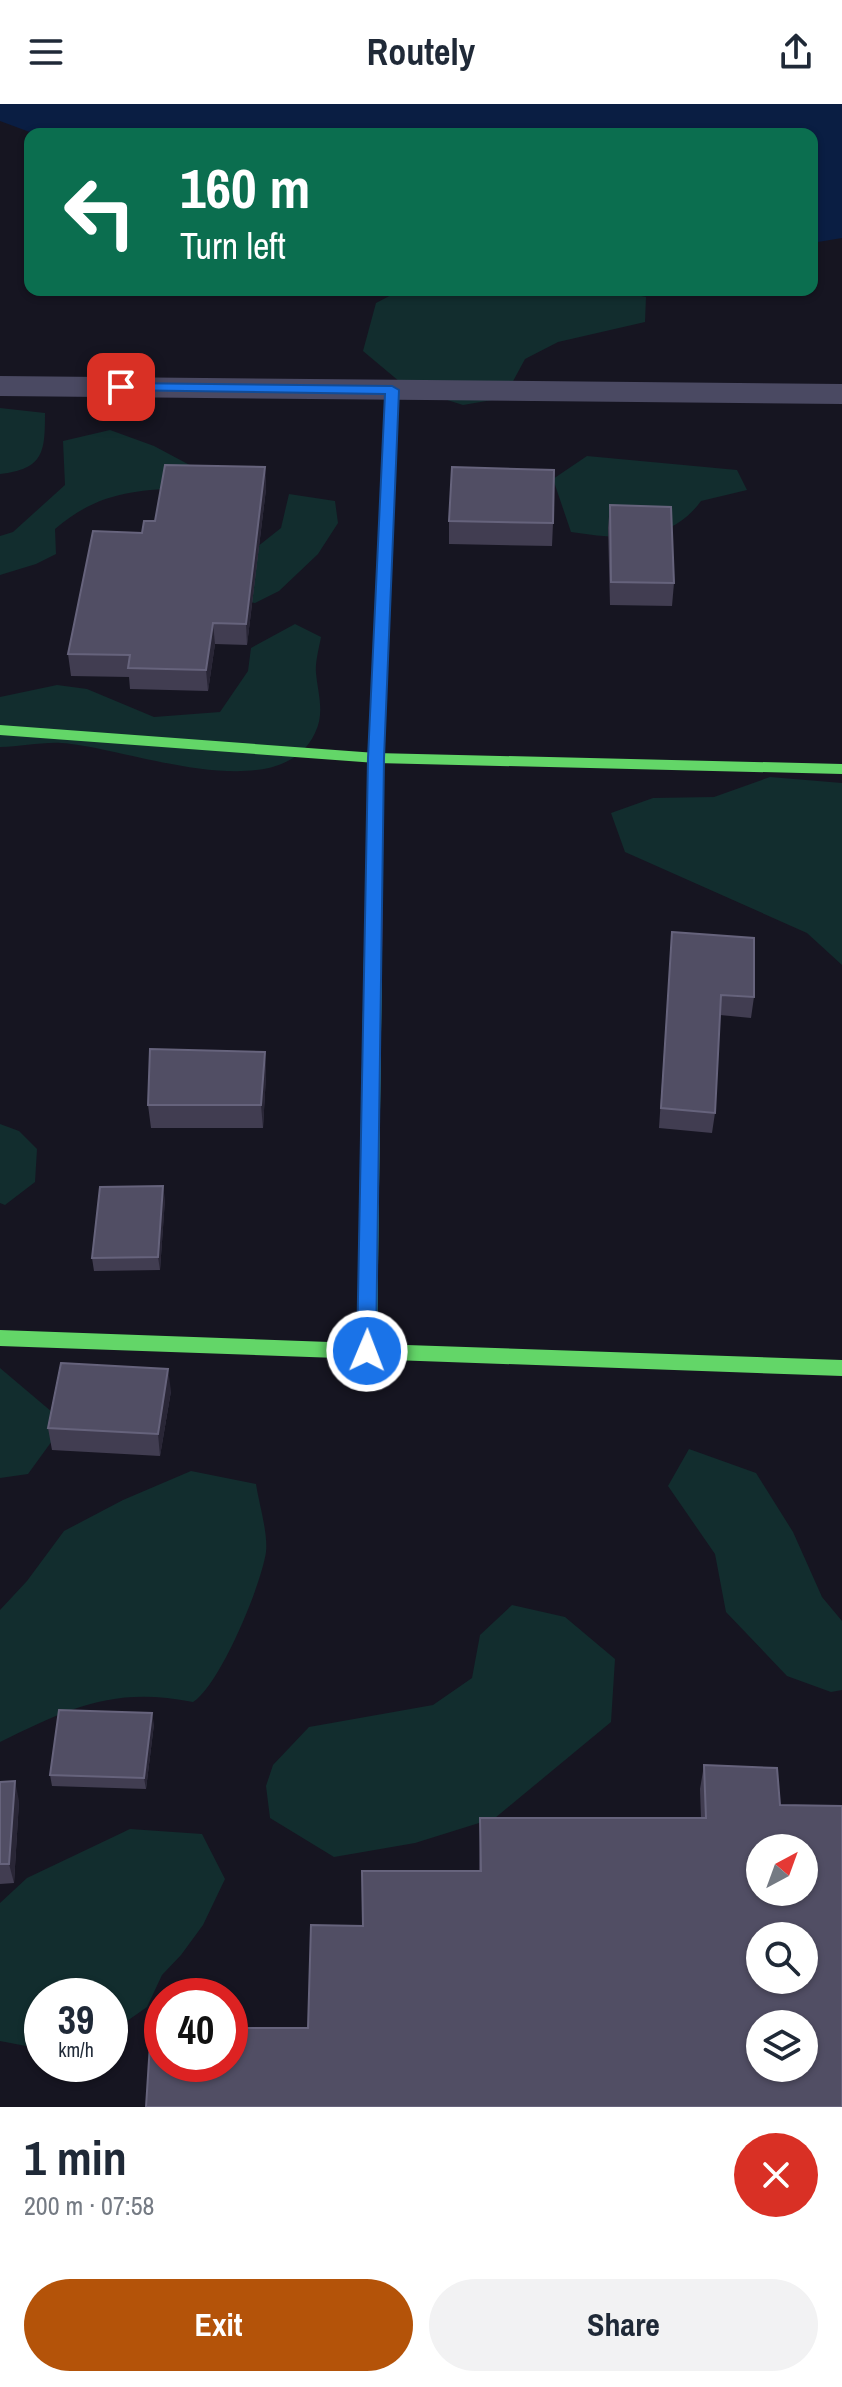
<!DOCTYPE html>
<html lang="en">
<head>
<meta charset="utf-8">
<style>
	:root { --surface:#fff; --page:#f2f2f3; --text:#1f2937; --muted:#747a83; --accent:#b45309 }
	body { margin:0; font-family:"Archivo Narrow",sans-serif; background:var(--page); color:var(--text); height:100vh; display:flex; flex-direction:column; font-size:30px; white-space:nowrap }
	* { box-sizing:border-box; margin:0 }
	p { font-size:26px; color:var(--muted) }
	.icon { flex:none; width:44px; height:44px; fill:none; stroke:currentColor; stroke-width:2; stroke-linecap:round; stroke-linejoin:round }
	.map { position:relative; height:2003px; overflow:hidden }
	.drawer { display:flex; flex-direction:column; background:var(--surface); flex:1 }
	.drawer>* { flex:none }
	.guide { position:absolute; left:24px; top:24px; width:794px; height:168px; border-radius:16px; box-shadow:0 2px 6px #0004; background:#0b6e4f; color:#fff; overflow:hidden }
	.needle { width:52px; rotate:41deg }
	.controls { position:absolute; left:746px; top:1730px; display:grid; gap:16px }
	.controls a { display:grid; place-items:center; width:72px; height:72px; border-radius:50%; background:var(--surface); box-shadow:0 2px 6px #0004; font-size:40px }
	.speed { position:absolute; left:24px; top:1874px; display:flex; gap:16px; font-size:40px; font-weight:700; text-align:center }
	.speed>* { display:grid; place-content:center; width:104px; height:104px; border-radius:50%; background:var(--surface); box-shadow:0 2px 6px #0004; line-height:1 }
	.speed small { font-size:20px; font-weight:400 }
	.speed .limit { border:12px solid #d22; background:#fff; color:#111 }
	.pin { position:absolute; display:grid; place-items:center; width:68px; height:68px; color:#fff; margin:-34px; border-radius:16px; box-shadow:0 4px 12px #0006 }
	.me { position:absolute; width:88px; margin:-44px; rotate:1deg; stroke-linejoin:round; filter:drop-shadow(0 0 6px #0008) }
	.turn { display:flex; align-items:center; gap:28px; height:168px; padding:0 24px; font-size:36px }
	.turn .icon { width:104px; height:104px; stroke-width:2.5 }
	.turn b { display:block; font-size:56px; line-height:68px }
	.round { display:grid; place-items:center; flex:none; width:84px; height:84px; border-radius:42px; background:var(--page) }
	.overview { display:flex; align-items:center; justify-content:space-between; height:136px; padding:0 24px }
	h1 { font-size:48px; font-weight:700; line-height:60px }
	.cta { display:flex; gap:16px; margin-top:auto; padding:16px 24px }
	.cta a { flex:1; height:92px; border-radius:48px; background:var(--accent); color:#fff; font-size:32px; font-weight:700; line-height:92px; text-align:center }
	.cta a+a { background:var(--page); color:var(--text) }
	header { display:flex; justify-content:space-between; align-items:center; height:104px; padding:0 24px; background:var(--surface); font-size:36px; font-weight:700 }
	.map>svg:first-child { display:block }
</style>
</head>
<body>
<header><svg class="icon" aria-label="menu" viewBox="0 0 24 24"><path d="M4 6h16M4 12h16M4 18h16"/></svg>Routely<svg class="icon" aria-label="share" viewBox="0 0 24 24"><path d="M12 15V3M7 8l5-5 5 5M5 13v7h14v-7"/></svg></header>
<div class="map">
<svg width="842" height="2003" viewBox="0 0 842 2003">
	<rect width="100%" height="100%" fill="#161521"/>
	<path fill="#122d2e" d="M401,186H613L646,193L645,218L558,238L525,255L504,294L463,301L406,283L363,247L376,199Z
		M0,304L45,309C45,348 44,365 0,370Z
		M110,326L154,342L199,366L187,384C133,386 97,389 55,425L56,450L36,460L0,471V432L13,428L65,381L63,337Z
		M587,352L737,366L747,386L701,397C669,441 619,435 571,428L553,375Z
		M289,390L335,397L338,419L318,450L279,487L255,499L228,494L257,443L281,424Z
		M295,520L321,533C319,544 315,558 316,569C318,590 325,609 315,629C279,707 123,642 61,639C41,638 20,643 0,643V593L57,581L87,585L154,613L220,608L248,567L251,544Z
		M770,673L842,679V861L807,829L625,748L611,709L653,694L714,693Z
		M0,1020L19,1027L37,1045L35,1078L5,1101L0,1099Z
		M0,1264L65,1319L28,1370L0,1374Z
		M689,1345L756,1369L793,1428L822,1493L842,1517V1586L831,1588L787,1572L726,1508L715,1450L668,1382Z
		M191,1367L256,1380C259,1400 268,1428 266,1448C261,1482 220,1581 193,1598C114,1582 69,1604 0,1638V1506L27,1477L64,1427L123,1396Z
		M512,1501L565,1513L615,1555L611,1618L495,1714L415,1739L334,1753L270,1714L266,1682L273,1661L309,1623L433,1601L472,1574L480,1531Z
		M130,1725L202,1730L225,1775L203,1821L181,1851L162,1871L147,1903L110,1929V1892H42V1945L0,1937V1799L27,1774Z"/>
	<path fill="#0a1e43" d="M0,0H842V134L812,139V30H35L0,17Z"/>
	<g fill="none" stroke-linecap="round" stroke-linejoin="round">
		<path fill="#4a4962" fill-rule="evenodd" d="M0,272L842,280V300L0,292Z"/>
		<path fill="#63d668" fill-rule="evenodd" d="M392,282L399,286L393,422L386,426L379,422L385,286Z
			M0,621L376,649L842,660V670L376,659L0,631Z
			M373,845L382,851L377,1240L842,1256V1272L0,1242V1226L357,1239L364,851Z"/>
		<path fill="#b3261e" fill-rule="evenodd" d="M386,418L393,422L384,654L382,851L373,857L364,851L368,654L379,422Z"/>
	</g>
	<path fill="#413d51" d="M265,363L266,385L247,541L215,540L208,587L130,585L129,573L71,572L68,550L142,429L155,417Z
		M610,401L674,479L672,502L610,501L608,424Z
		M449,417L553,419L552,442L449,440Z
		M672,828L754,893L751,914L720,911L715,1009L712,1029L659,1024Z
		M265,948L266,971L263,1024H151L148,1001Z
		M165,1095L160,1166L94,1167L92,1154Z
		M171,1287L160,1352L52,1346L48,1324Z
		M154,1620L146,1685L52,1682L50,1671Z
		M704,1661L780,1701L308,1924L363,1822L479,1767L480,1714H701L700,1685Z
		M0,1678L19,1697L14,1779L0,1780Z"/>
	<path fill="#292636" d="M265,363L266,385L247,541L246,520Z
		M213,519L215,540L208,587L206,566Z
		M265,948L266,971L263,1024L261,1001Z
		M163,1082L165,1095L160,1166L158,1153Z
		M168,1265L171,1287L160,1352L158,1330Z
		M152,1609L154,1620L146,1685L144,1674Z
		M15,1677L19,1697L14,1779L9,1760Z"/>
	<path fill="#514e64" stroke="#66637c" stroke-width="2" fill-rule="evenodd" d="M165,361L265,363L246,520L213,519L206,566L128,564L130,551L68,550L93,427L142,429L144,417H155Z
		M452,363L554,366L553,419L449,417Z
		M610,401L671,403L674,479L611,478Z
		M672,828L754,834V893L721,891L715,1009L661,1004Z
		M150,945L265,948L261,1001H148Z
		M163,1082L158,1153L92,1154L100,1083Z
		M61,1259L168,1265L158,1330L48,1324Z
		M59,1606L152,1609L144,1674L50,1671Z
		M704,1661L777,1664L780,1701L842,1702V2003H146L151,1924H162V1960H230V1924H308L311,1821L363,1822L362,1767H481L480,1714H706ZM760,1744H804V1788H760ZM760,1832H804V1876H760ZM760,1920H804V1964H760Z
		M15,1677L9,1760H0V1678Z"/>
	<path fill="#1a73e8" stroke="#114b97" stroke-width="2" d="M121,279L392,282L399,286L384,654L376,1247L374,1253H360L357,1247L368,654L385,290L116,286L114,283Z"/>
</svg>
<div class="controls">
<a><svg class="needle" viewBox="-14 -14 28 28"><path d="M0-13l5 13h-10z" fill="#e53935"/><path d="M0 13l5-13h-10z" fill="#747a83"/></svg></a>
<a><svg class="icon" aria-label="search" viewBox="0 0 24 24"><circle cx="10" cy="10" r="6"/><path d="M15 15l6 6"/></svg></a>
<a><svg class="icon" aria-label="layers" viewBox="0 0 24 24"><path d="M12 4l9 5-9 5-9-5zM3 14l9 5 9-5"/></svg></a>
</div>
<div class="speed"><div>39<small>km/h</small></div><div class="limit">40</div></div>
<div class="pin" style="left:121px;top:283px;background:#d93025"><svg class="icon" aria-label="arrive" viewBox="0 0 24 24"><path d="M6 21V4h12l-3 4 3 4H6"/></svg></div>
<svg class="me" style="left:367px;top:1247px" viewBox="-20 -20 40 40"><circle r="17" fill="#1a73e8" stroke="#fff" stroke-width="3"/><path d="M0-11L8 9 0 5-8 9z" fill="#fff"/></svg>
<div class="guide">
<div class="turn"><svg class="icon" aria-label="left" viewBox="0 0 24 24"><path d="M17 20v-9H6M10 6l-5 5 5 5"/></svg><div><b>160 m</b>Turn left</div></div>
</div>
</div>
<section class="drawer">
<div class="overview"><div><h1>1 min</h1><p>200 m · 07:58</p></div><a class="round" style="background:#d93025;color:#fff"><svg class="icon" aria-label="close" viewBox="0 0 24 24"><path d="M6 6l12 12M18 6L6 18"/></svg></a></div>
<div class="cta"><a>Exit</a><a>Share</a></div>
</section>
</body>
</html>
